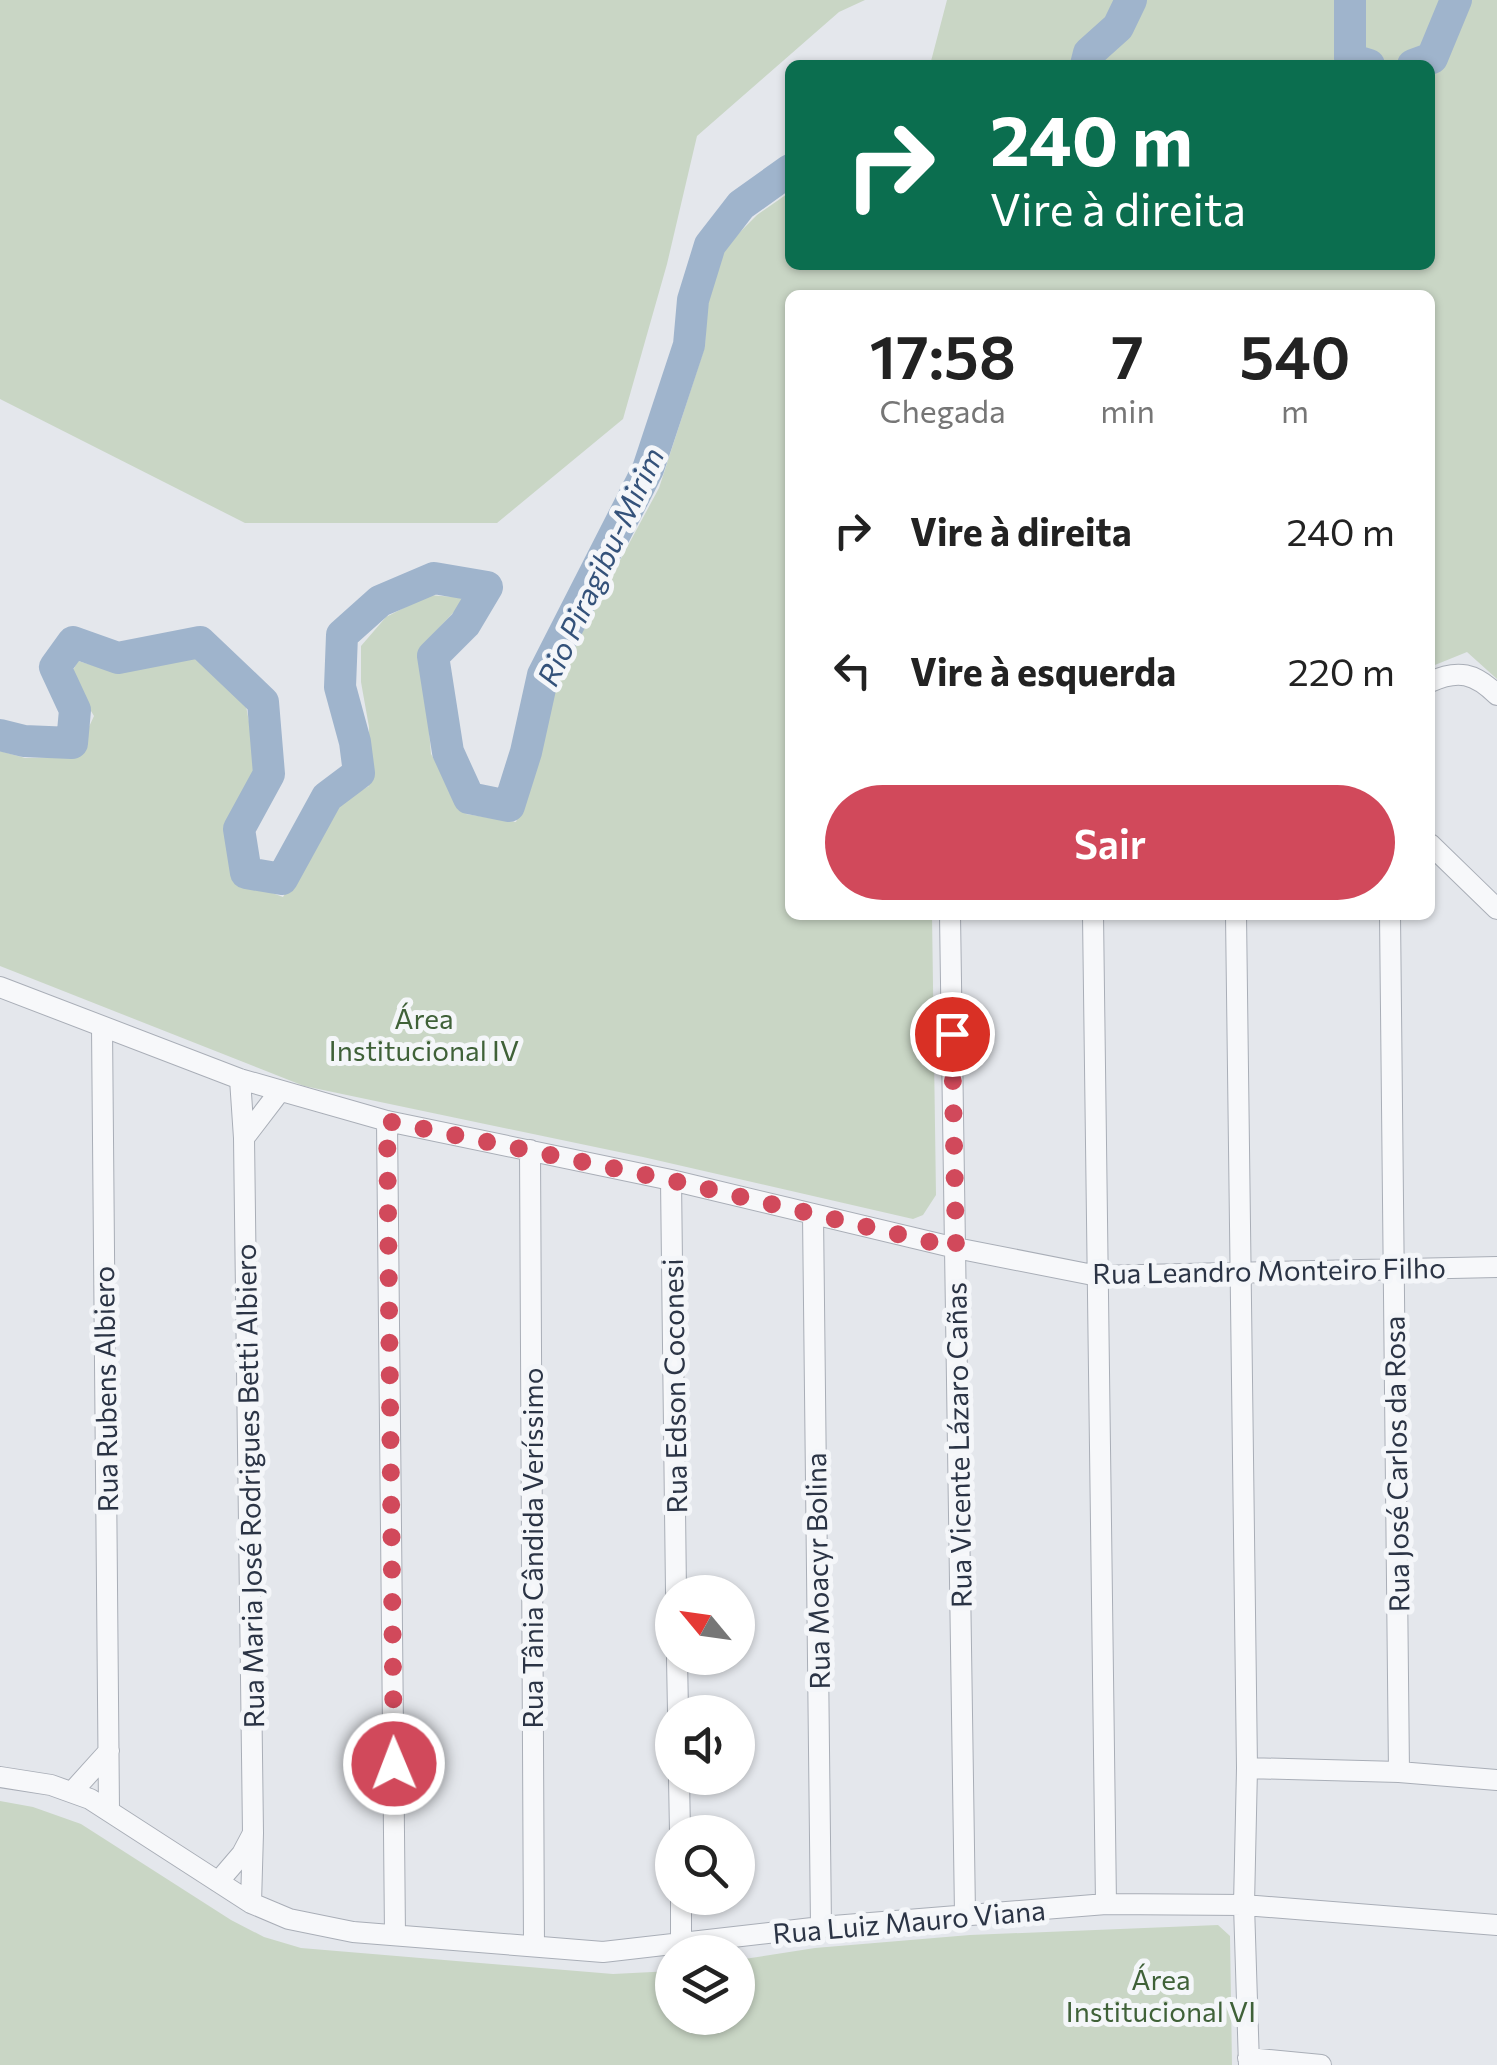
<!DOCTYPE html>
<html lang="pt">
<head>
<meta charset="utf-8">
<style>
	:root { --surface:#fff; --page:#f6f6f6; --text:#222; --muted:#767676; --accent:#d1495b }
	body { margin:0; font-family:Commissioner,sans-serif; background:var(--page); color:var(--text); height:100vh; display:flex; flex-direction:column; font-size:38px; white-space:nowrap }
	* { box-sizing:border-box; margin:0 }
	p { font-size:32px; color:var(--muted) }
	.icon { flex:none; width:55px; height:55px; fill:none; stroke:currentColor; stroke-width:2; stroke-linecap:round; stroke-linejoin:round }
	.map { position:relative; flex:1; overflow:hidden }
	.details { position:absolute; left:785px; top:290px; width:650px; height:630px; display:flex; flex-direction:column; background:var(--surface); border-radius:15px; box-shadow:0 2px 8px #0004 }
	.details>* { flex:none }
	.top-card { position:absolute; left:785px; top:60px; width:650px; height:210px; border-radius:15px; box-shadow:0 2px 8px #0004; background:#0b6e4f; color:#fff; overflow:hidden }
	.needle { width:65px; rotate:299deg }
	.controls { position:absolute; left:655px; top:1575px; display:grid; gap:20px }
	.controls a { display:grid; place-items:center; width:100px; height:100px; border-radius:50%; background:var(--surface); box-shadow:0 2px 8px #0004; font-size:50px }
	.pin { position:absolute; display:grid; place-items:center; width:85px; height:85px; color:#fff; margin:-42px; border:5px solid #fff; border-radius:50%; box-shadow:0 2px 10px #0007 }
	.me { position:absolute; width:110px; margin:-55px; rotate:359deg; stroke-linejoin:round; filter:drop-shadow(0 0 8px #0008) }
	.turn { display:flex; align-items:center; gap:35px; height:210px; padding:0 40px; font-size:45px }
	.turn .icon { width:130px; height:130px; stroke-width:2.5 }
	.turn b { display:block; font-size:70px; line-height:85px }
	.eta { display:flex; justify-content:space-evenly; align-items:center; height:170px; text-align:center }
	.eta b { font-size:60px; font-weight:600; line-height:70px }
	.cta { display:flex; gap:20px; margin-top:auto; padding:20px 40px }
	.cta a { flex:1; height:115px; border-radius:60px; background:var(--accent); color:#fff; font-size:40px; font-weight:600; line-height:115px; text-align:center }
	ul { padding:0; list-style:none }
	li { display:flex; align-items:center; gap:30px; height:140px; padding:0 40px }
	li div { flex:1 }
	li b { display:block; font-size:38px }
	li em { font-style:normal }
	.map>svg:first-child { display:block }
</style>
</head>
<body>
<div class="map">
<svg width="1497" height="2065" viewBox="0 0 1497 2065">
	<rect width="100%" height="100%" fill="#e4e7ec"/>
	<path fill="#c9d6c5" d="M0,0H865L839,12L697,136L667,264L623,419L497,523H245L0,399Z
		M947,0H1497V679L1467,652L1430,667V295H790V915H932L936,1195L923,1215L913,1219L643,1157L304,1086L0,966V751L25,758L75,757L94,716L70,676L78,661L116,672L194,654L246,706L258,769L227,831L234,879L283,897L337,804L369,786V727L361,682V646L386,617L429,595L467,598L422,646L431,754L466,814L516,822L546,730L555,681L659,488L705,346L707,294L722,250L757,215L790,192V265H1430V65H930Z
		M0,1801L33,1807L81,1824L231,1920L264,1937L301,1948L613,1974L672,1971V2018H738V1960L815,1948L970,1935L1218,1925L1230,1936L1232,2065H0Z"/>
	<g fill="none" stroke-linecap="round" stroke-linejoin="round">
		<path stroke="#9fb4cc" stroke-width="32" d="M1350,0V59L1369,65
			M1086,65L1089,53L1118,27L1131,0
			M1413,65L1432,58L1456,0
			M0,735L24,741L72,743L75,710L55,667L73,642L118,658L200,642L263,702L269,774L239,829L246,873L282,879L327,797L359,773L355,742L340,687L342,635L380,601L434,578L487,587L465,624L433,656L448,752L469,798L509,806L526,752L543,675L648,469L689,345L693,300L710,245L741,205L790,170"/>
		<g stroke="#a9aeb7" stroke-width="22">
			<path id="street" d="M1430,682C1458,669 1475,673 1497,695
				M1430,844L1497,909
				M950,915L965,1914
				M1093,915L1106,1904
				M1236,915L1247,1768L1244,1905L1249,2065
				M1390,915L1399,1772
				M0,987L240,1079L387,1121L671,1180L956,1248L1098,1276L1497,1267
				M102,1027L109,1810
				M240,1079L244,1138L253,1833L251,1903
				M387,1121L395,1935
				M244,1138L280,1091
				M530,1150L534,1945
				M671,1180L676,1592
				M813,1214L821,1927
				M677,1658L678,1712
				M1247,1768L1399,1772L1497,1780
				M0,1777L51,1785L90,1799L251,1903L289,1919L353,1932L603,1952L821,1927L1106,1904L1244,1905L1497,1925
				M679,1778L680,1832
				M72,1792L109,1751
				M218,1882L242,1854L252,1835
				M681,1898V1943
				M1248,2058L1321,2065"/>
		</g>
		<use href="#street" stroke="#f7f8fa" stroke-width="20"/>
	</g>
	<g fill="none" stroke-linecap="round" stroke-linejoin="round">
		<path stroke="#d1495b" stroke-width="18" stroke-dasharray="0 32.4" d="M394,1764L387,1121L670,1180L956,1248L952,1034"/>
	</g>
	<g text-anchor="middle" dominant-baseline="central" stroke-width="10" stroke-linejoin="round" paint-order="stroke">
		<g font-size="28" fill="#3f6138" stroke="#f4f6f9">
			<text x="424" y="1018">Área<tspan x="424" dy="32">Institucional IV</tspan></text>
			<text x="1161" y="1979">Área<tspan x="1161" dy="32">Institucional VI</tspan></text>
		</g>
		<g font-size="28" fill="#2b3445" stroke="#f4f6f9">
			<text transform="translate(1269 1270) rotate(-1)">Rua Leandro Monteiro Filho</text>
			<text transform="translate(674 1386) rotate(-91)">Rua Edson Coconesi</text>
			<text transform="translate(105 1389) rotate(-91)">Rua Rubens Albiero</text>
			<text transform="translate(958 1445) rotate(-91)">Rua Vicente Lázaro Cañas</text>
			<text transform="translate(1396 1464) rotate(-91)">Rua José Carlos da Rosa</text>
			<text transform="translate(249 1486) rotate(-91)">Rua Maria José Rodrigues Betti Albiero</text>
			<text transform="translate(532 1548) rotate(-90)">Rua Tânia Cândida Veríssimo</text>
			<text transform="translate(817 1571) rotate(-91)">Rua Moacyr Bolina</text>
			<text transform="translate(909 1921) rotate(-5)">Rua Luiz Mauro Viana</text>
		</g>
		<g font-size="30" font-style="italic" fill="#34527a" stroke="#f4f6f9">
			<text transform="translate(599 566) rotate(-65)">Rio Piragibu-Mirim</text>
		</g>
	</g>
</svg>
<div class="controls">
<a><svg class="needle" viewBox="-14 -14 28 28"><path d="M0-13l5 13h-10z" fill="#e53935"/><path d="M0 13l5-13h-10z" fill="#767676"/></svg></a>
<a><svg class="icon" aria-label="sound" viewBox="0 0 24 24"><path d="M4 9h4l5-4v14l-5-4H4zM17 9q2 3 0 6"/></svg></a>
<a><svg class="icon" aria-label="search" viewBox="0 0 24 24"><circle cx="10" cy="10" r="6"/><path d="M15 15l6 6"/></svg></a>
<a><svg class="icon" aria-label="layers" viewBox="0 0 24 24"><path d="M12 4l9 5-9 5-9-5zM3 14l9 5 9-5"/></svg></a>
</div>
<div class="pin" style="left:952px;top:1034px;background:#d93025"><svg class="icon" aria-label="arrive" viewBox="0 0 24 24"><path d="M6 21V4h12l-3 4 3 4H6"/></svg></div>
<svg class="me" style="left:394px;top:1764px" viewBox="-20 -20 40 40"><circle r="17" fill="#d1495b" stroke="#fff" stroke-width="3"/><path d="M0-11L8 9 0 5-8 9z" fill="#fff"/></svg>
<div class="top-card">
<div class="turn"><svg class="icon" aria-label="right" viewBox="0 0 24 24"><path d="M7 20v-9h11M14 6l5 5-5 5"/></svg><div><b>240 m</b>Vire à direita</div></div>
</div>
<section class="details">
<div class="eta">
<div><b>17:58</b><p>Chegada</p></div>
<div><b>7</b><p>min</p></div>
<div><b>540</b><p>m</p></div>
</div>
<ul>
<li><svg class="icon" aria-label="right" viewBox="0 0 24 24"><path d="M7 20v-9h11M14 6l5 5-5 5"/></svg><div><b>Vire à direita</b></div><em>240 m</em></li>
<li><svg class="icon" aria-label="left" viewBox="0 0 24 24"><path d="M17 20v-9H6M10 6l-5 5 5 5"/></svg><div><b>Vire à esquerda</b></div><em>220 m</em></li>
</ul>
<div class="cta"><a>Sair</a></div>
</section>
</div>
</body>
</html>
